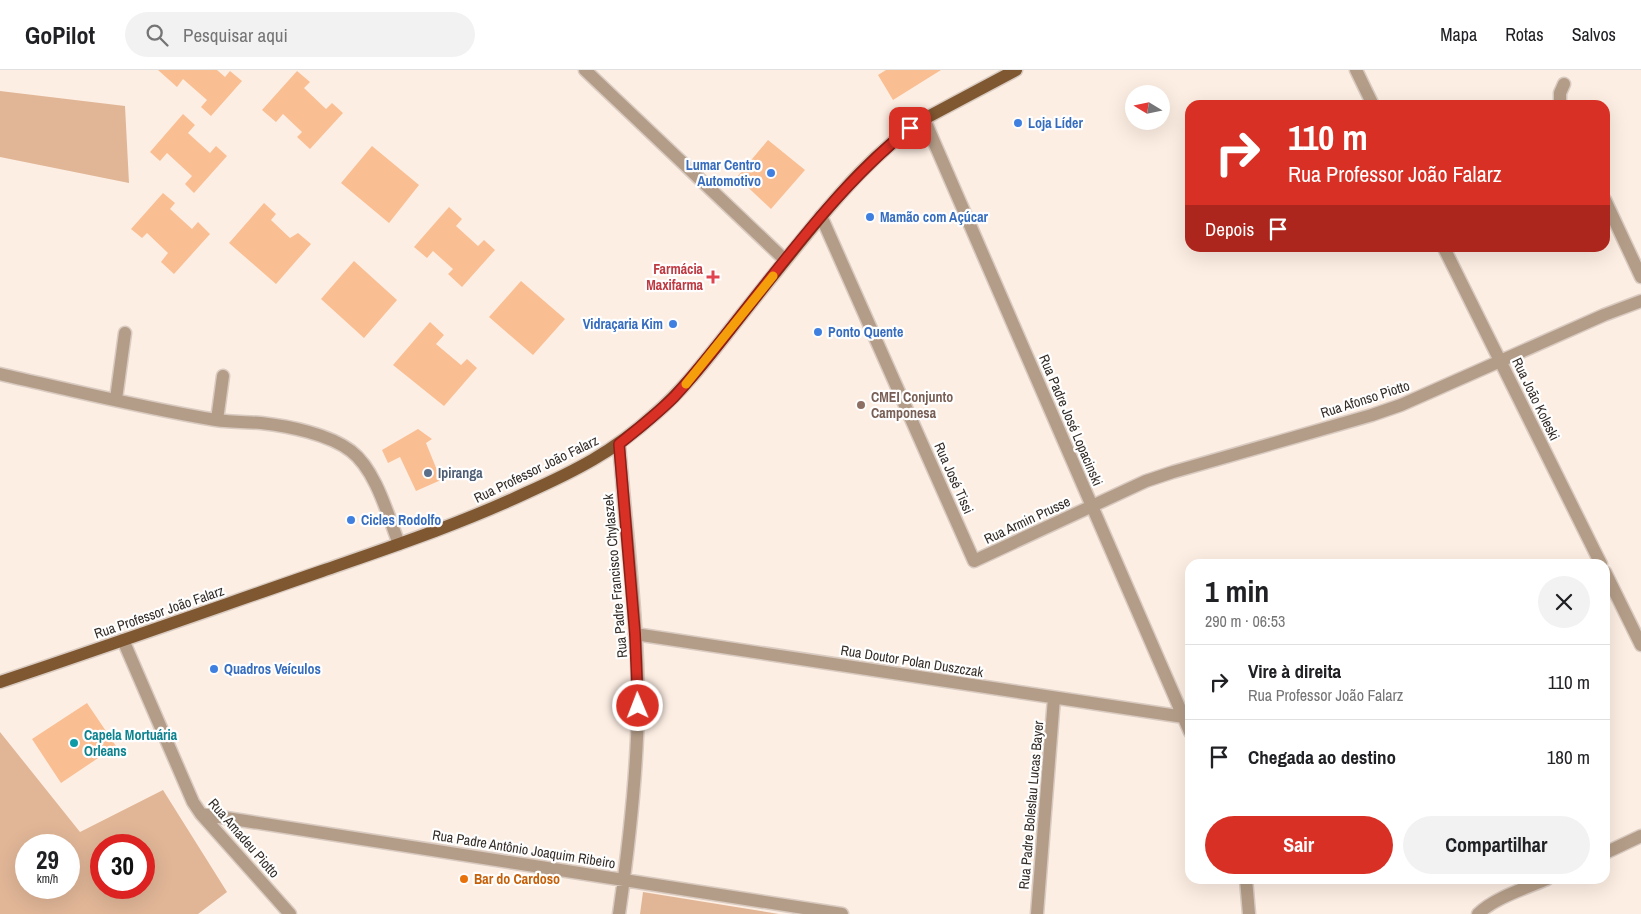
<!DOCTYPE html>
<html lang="pt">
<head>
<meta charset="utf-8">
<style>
	:root { --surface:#fff; --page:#f2f2f2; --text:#202124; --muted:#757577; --line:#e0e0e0; --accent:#d93025 }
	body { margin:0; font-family:"Archivo Narrow",sans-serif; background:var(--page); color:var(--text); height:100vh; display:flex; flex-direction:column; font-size:19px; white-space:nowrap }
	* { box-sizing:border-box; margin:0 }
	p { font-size:16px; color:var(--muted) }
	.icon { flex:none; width:28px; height:28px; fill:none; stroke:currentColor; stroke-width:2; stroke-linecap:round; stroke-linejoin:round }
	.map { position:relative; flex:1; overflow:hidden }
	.panel { position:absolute; left:1185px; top:489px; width:425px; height:325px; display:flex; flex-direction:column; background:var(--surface); border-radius:15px; box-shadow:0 5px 20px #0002 }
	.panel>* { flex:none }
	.hud { position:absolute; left:1185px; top:30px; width:425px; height:152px; border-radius:15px; box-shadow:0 5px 20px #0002; background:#d93025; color:#fff; overflow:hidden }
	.needle { width:32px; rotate:280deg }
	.tools { position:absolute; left:1125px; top:15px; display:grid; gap:10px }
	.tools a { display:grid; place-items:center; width:45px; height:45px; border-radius:50%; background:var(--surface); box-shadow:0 5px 20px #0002; font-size:25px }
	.speed { position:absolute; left:15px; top:764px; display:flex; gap:10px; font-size:25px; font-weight:700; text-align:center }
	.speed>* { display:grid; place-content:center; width:65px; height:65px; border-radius:50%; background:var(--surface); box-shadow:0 5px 20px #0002; line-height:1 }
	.speed small { font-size:12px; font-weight:400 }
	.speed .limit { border:8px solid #d22; background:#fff; color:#111 }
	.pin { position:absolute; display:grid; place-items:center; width:42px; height:42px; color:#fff; margin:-21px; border-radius:10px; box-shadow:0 2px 8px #0006 }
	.me { position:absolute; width:55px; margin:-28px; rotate:359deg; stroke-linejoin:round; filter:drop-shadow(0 0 4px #0008) }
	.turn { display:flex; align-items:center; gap:18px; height:105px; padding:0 20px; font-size:22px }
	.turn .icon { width:65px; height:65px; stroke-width:2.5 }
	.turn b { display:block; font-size:35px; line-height:42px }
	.then { display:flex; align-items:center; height:48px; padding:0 20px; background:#0003; gap:10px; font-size:19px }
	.round { display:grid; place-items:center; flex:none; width:52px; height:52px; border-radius:26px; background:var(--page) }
	.headline { display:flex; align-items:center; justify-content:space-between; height:85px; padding:0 20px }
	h1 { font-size:30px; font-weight:700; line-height:38px }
	.cta { display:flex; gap:10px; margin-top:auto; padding:10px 20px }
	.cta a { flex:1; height:58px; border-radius:30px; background:var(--accent); color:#fff; font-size:20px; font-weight:700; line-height:58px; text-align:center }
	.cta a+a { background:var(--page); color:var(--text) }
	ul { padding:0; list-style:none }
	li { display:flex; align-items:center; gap:15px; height:75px; padding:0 20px; border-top:1px solid var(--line) }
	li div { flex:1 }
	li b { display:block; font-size:19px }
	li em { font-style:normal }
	header { display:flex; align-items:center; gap:30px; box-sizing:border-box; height:70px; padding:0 25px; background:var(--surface); border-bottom:1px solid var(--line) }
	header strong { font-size:24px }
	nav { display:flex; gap:28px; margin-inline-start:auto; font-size:18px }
	.search { width:350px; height:45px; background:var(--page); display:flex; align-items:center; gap:12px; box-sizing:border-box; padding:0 18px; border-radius:28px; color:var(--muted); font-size:19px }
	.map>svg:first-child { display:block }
</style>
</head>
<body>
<header>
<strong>GoPilot</strong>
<div class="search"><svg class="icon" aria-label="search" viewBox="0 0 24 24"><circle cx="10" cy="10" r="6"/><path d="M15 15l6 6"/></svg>Pesquisar aqui</div>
<nav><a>Mapa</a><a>Rotas</a><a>Salvos</a></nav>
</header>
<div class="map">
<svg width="1641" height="844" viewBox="0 0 1641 844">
	<rect width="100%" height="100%" fill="#fdeee3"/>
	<path fill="#e1b697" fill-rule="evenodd" d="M0,21L125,36L129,113L0,87Z
		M0,662L80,762L163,720L227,822L198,844H0ZM26,775H69V818H26ZM101,775H144V818H101Z
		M643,822L779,844H640Z"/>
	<path fill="#fabe93" d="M158,0H217L225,7L230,1L242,11L211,46L201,37L207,30L183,9L177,17Z
		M886,0H941L893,30L878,5Z
		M297,1L310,12L304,18L326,39L332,33L343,43L310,79L297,67L302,62L283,44L276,52L262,40Z
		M183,44L195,55L188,63L210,83L216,76L227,86L194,123L185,114L192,106L167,83L160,91L150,82Z
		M768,70L805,100L771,139L737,107Z
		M372,76L419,115L389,153L341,113Z
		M163,123L175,133L170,139L192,159L198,152L210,164L174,204L161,192L168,183L147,163L142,168L131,159Z
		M264,133L276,144L271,150L290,168L298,163L311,174L276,214L229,173Z
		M449,137L462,149L456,156L478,176L484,170L495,180L462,217L448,204L453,199L433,181L427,188L414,177Z
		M354,191L397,230L364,268L321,229Z
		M521,211L565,249L533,285L489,247Z
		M430,252L444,265L436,274L461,295L467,289L477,298L444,336L393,295Z
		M418,359L432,369L426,373L441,410L416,421L400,387L388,393L382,380Z
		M87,633L116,676L61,713L32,669Z"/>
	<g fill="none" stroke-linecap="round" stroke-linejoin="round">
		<g stroke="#d9cbc1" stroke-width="15">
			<path id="minor" d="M585,0L785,190
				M1356,0L1373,35
				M1560,35V23L1564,14
				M924,49L1190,662
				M1605,130L1641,207
				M821,146L974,491L1146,411L1173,402L1372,345L1401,335L1604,245L1641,231
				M1444,178L1601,494
				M0,304C71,320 143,338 216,350C230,352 246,352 261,353C288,356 329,364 351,381C376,400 388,446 399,474
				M116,329L125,263
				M217,350L223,306
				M1605,502L1641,575
				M635,564L1184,647
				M123,570L193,732L201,744L290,844
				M201,744L842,844
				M1605,783L1641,766
				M1246,809L1249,844
				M619,844C629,775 637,706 638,636C638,549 626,461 619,374
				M1037,844L1054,628
				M1478,844C1494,828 1526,818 1547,809"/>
		</g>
		<g stroke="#d9cbc1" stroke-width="15">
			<path id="major" d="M0,612C108,576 215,538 322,501C391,477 460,454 526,423C575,401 613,382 654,345C681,322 703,294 725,266C751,233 778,199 805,166C840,123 877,80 924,49L1016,0"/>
		</g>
		<use href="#minor" stroke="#b49d88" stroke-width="12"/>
		<use href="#major" stroke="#7f5730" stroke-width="12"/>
	</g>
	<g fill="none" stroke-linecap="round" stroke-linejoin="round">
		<g stroke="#8d1f18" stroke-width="12">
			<path id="route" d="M638,636L635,564L619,374C638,359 657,344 674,327C697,302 718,275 739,248C792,181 843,112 910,58"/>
		</g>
		<use href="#route" stroke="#d93025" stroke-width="9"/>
		<path stroke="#f59e0b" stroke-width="9" d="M686,314L773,206"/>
	</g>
	<g fill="#3f7fe0" stroke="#fefefe" stroke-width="2">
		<circle cx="1018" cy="53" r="5"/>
		<circle cx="771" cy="103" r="5"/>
		<circle cx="870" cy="147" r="5"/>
		<circle cx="673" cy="254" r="5"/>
		<circle cx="818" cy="262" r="5"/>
		<circle cx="351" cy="450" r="5"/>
		<circle cx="214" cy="599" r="5"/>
	</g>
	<path fill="#e0444e" stroke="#fefefe" stroke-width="2" d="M710.5 199.5h5v5h5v5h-5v5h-5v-5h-5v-5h5z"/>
	<circle fill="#8d6e63" stroke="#fefefe" stroke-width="2" cx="861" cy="335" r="5"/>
	<circle fill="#5c6f8a" stroke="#fefefe" stroke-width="2" cx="428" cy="403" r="5"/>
	<circle fill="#0f9aa8" stroke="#fefefe" stroke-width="2" cx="74" cy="673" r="5"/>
	<circle fill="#e8710a" stroke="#fefefe" stroke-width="2" cx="464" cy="809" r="5"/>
	<g text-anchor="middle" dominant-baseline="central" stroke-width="4.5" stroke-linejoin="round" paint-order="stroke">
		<g font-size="14" font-weight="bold" fill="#366cbe" stroke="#fefefe" text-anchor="start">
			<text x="1028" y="53">Loja Líder</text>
			<text x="761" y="95" text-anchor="end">Lumar Centro<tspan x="761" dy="16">Automotivo</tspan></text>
			<text x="880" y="147">Mamão com Açúcar</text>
			<text x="663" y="254" text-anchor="end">Vidraçaria Kim</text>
			<text x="828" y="262">Ponto Quente</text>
			<text x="361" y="450">Cicles Rodolfo</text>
			<text x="224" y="599">Quadros Veículos</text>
		</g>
		<g font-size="14" font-weight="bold" fill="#be3a42" stroke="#fefefe" text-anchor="end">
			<text x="703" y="199">Farmácia<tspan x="703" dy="16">Maxifarma</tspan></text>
		</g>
		<g font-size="14" font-weight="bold" fill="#785e54" stroke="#fefefe" text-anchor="start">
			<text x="871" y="327">CMEI Conjunto<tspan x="871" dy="16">Camponesa</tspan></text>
		</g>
		<g font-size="14" fill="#332c27" stroke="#fefefe">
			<text transform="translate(1365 329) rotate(-18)">Rua Afonso Piotto</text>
			<text transform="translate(1536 329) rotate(64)">Rua João Koleski</text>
			<text transform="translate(1071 350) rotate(67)">Rua Padre José Lopacinski</text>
			<text transform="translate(536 399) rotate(-26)">Rua Professor João Falarz</text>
			<text transform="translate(954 408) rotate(66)">Rua José Tissi</text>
			<text transform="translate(1027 450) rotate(-25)">Rua Armin Prusse</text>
			<text transform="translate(615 506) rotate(-95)">Rua Padre Francisco Chylaszek</text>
			<text transform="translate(159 542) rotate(-19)">Rua Professor João Falarz</text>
			<text transform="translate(912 591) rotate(9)">Rua Doutor Polan Duszczak</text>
			<text transform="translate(1031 735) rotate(-85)">Rua Padre Boleslau Lucas Bayer</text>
			<text transform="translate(244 768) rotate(49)">Rua Amadeu Piotto</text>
			<text transform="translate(524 779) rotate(9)">Rua Padre Antônio Joaquim Ribeiro</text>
		</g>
		<g font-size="14" font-weight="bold" fill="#4e5e75" stroke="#fefefe" text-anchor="start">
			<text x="438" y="403">Ipiranga</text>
		</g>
		<g font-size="14" font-weight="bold" fill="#0d838f" stroke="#fefefe" text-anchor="start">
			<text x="84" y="665">Capela Mortuária<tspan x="84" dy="16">Orleans</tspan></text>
		</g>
		<g font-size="14" font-weight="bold" fill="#c56008" stroke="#fefefe" text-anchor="start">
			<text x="474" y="809">Bar do Cardoso</text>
		</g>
	</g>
</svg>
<div class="tools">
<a><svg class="needle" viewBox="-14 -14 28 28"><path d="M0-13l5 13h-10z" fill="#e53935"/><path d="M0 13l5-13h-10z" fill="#757577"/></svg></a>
</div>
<div class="speed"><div>29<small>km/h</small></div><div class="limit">30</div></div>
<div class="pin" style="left:910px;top:58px;background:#d93025"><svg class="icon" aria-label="arrive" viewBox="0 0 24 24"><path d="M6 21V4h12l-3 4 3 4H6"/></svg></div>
<svg class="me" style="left:638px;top:636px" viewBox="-20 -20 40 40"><circle r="17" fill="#d93025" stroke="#fff" stroke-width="3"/><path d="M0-11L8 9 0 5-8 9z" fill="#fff"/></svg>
<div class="hud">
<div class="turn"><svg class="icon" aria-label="right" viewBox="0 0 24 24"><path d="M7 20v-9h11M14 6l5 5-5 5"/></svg><div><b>110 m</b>Rua Professor João Falarz</div></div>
<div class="then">Depois<svg class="icon" aria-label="arrive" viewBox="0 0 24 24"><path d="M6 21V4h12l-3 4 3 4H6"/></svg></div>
</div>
<section class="panel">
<div class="headline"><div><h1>1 min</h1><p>290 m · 06:53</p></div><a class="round"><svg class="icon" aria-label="close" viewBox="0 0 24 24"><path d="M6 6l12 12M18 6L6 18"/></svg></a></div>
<ul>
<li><svg class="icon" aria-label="right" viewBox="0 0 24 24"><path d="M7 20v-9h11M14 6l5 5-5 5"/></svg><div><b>Vire à direita</b><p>Rua Professor João Falarz</p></div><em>110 m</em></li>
<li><svg class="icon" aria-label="arrive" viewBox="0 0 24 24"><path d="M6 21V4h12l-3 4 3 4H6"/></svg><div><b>Chegada ao destino</b></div><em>180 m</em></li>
</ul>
<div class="cta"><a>Sair</a><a>Compartilhar</a></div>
</section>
</div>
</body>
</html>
